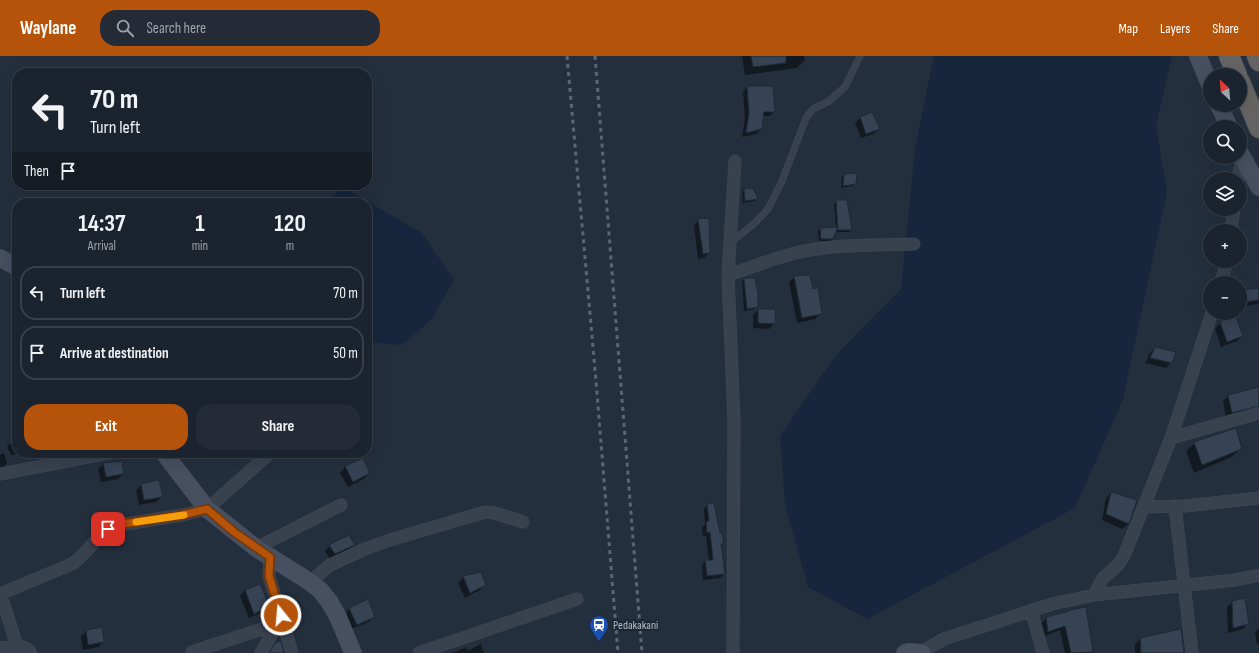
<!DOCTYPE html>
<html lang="en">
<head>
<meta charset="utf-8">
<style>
	:root { --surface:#1b232e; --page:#242b36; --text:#f1f3f6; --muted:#a0a4aa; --line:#39404a; --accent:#b45309 }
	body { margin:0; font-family:"Sofia Sans Condensed",sans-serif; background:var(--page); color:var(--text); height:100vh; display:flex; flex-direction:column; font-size:15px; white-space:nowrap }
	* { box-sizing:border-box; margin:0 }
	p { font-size:13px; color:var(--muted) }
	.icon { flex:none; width:22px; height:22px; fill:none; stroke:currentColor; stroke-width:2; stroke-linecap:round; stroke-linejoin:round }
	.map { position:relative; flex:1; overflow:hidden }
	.panel { position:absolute; left:12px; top:142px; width:360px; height:260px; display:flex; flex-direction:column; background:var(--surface); border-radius:16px; box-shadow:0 4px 16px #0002,0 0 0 1px var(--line) }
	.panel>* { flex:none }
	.guide { position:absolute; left:12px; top:12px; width:360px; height:122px; border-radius:16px; box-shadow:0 4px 16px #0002,0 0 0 1px var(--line); background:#1b232e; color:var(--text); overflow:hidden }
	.needle { width:26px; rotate:334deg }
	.fabs { position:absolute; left:1203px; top:12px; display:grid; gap:8px }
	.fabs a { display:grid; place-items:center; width:44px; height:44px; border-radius:50%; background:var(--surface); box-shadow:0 4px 16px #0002,0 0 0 1px var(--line); font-size:20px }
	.pin { position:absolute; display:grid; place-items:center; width:34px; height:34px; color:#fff; margin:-17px; border-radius:8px; box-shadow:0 2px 6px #0006 }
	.me { position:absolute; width:44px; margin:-22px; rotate:343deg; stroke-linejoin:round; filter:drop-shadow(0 0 3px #0008) }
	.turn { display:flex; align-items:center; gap:14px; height:84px; padding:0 12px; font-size:18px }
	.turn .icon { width:52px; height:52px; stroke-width:2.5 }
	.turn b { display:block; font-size:28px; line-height:34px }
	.then { display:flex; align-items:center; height:38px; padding:0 12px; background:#0003; gap:8px; font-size:15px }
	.eta { display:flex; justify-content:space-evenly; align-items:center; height:68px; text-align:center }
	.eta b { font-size:24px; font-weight:700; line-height:28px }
	.primary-button { display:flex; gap:8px; margin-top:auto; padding:8px 12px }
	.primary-button a { flex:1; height:46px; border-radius:16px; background:var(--accent); color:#fff; font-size:16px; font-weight:700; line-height:46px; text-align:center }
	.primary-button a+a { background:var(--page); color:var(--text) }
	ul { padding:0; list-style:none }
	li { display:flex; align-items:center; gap:12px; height:54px; margin:0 8px 6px; padding:0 4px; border:2px solid var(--line); border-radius:16px }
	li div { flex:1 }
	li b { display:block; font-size:15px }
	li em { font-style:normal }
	header { display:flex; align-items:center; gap:24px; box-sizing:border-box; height:56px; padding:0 20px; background:var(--accent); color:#fff }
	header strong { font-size:19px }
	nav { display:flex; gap:22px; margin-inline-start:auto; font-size:14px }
	.search { width:280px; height:36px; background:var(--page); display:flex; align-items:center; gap:10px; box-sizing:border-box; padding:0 14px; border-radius:16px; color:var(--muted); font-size:15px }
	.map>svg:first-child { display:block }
</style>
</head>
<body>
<header>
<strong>Waylane</strong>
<div class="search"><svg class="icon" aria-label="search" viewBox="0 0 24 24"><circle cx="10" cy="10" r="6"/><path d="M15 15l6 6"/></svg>Search here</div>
<nav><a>Map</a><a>Layers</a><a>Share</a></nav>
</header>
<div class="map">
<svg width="1259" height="597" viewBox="0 0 1259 597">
	<rect width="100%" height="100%" fill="#242f3e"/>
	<path fill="#17263c" d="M934,0H1172L1156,70L1167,136L1123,343L1075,452L867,563L808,531L785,448L780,380L835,300L901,233L915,92Z
		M343,131L422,177L454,224L432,263L402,289L367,286V147H323Z"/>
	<path fill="#0007" d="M742,0H804L805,4L797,12L745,19Z
		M747,31L774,56L770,60H762L761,73L756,78L742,81L745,62L743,36Z
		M872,57L879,73L873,78L861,82L855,67L860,62Z
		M844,119L855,127L852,130L841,132L842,121Z
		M745,134L757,143L754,145L743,147L742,136Z
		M837,145L851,173L849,176H835L833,183L830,185H819L818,175L820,173L836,172L834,148Z
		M699,164L709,197L704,202L698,203L694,169Z
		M795,221L821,257L815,263L797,267L789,226Z
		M744,223H754L757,250L754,253L744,255L742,226Z
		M1259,233V246L1257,248L1240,251V235Z
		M758,254L775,267L769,273L753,272V259Z
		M1221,267L1242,280L1237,285L1221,291L1215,272Z
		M1155,292L1171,306L1166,312L1145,307L1150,297Z
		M1259,332V353L1226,362L1223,345L1229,340Z
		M17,386V397H23L11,399L7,390L10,388Z
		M1195,387L1240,393L1232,401L1194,417L1186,395Z
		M4,397L7,408L0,414V399Z
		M232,397H240L235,401Z
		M362,403L369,417L364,423L348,431L340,417L345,411Z
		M103,408L123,418L118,423L101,426L98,413Z
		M142,429L162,440L156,446L139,449L136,434Z
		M1111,437L1136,445L1128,468L1122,473L1102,464L1106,442Z
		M707,449L723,487L720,490L724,518L720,522L703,524L702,509L705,505H709L706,480H703L702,471L705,468L704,453Z
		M354,489L348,494L330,503L325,495L330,490Z
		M464,521L485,528L480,534L465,542L458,527Z
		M245,534L268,551L263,556L249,562L240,540Z
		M1232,546L1248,567L1243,573L1228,577L1227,551Z
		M1085,552L1092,597H1065L1060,574L1043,581L1041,567L1047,562L1068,557L1070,555Z
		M350,553L374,561L368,566L351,573L344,558Z
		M1259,572V588L1257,589L1255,577Z
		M87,575L103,586L98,591L83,594L81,580Z
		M1180,575L1184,597H1135V588L1140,583Z
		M481,588L484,597H453L466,591L468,595Z"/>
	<path fill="#364354" stroke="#1f2835" d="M751,0H786V7L753,11Z
		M747,30H773L775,56H764L762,73L746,77L749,57Z
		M872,56L880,73L866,78L860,61Z
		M857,117L856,128L843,130L844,118Z
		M753,132L758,143L745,145L744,133Z
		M836,144H847L852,174H838Z
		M709,162L710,197L703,198L698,163Z
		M838,171L833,183H821L820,172Z
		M810,219L813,233L818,231L822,258L802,262L794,220Z
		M744,222H755L758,237V251L747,253Z
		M1259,232V244L1240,247V234Z
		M758,253H775L776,268L758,267Z
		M1236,261L1243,280L1227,286L1220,266Z
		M1155,291L1176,296L1172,307L1150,302Z
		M1259,331V350L1232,357L1228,339Z
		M1236,372L1242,393L1202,409L1194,386Z
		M363,402L370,417L353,426L345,410Z
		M122,405L124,418L106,421L103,407Z
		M159,424L163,441L144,444L141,428Z
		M1111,436L1137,444L1129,468L1106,458Z
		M714,447L720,477H722L724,488H721L725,518L707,520L705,504H713L710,476L707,477L706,466L709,465L707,448Z
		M349,479L355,489L335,498L329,489Z
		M481,516L486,529L470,537L463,520Z
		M260,528L270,551L254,558L245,534Z
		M1245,542L1249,568L1233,572L1232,545Z
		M368,543L375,561L357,569L349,552Z
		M1086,551L1093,596L1071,597L1065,570L1048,576L1046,561L1070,555V554Z
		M102,571L104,586L88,589L86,574Z
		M1181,573L1184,597H1141L1140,582Z
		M281,585L284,597H271L270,595L276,586Z"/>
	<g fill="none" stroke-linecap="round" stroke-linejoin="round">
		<g stroke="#414a57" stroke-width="7">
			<path id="service" d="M731,186L755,167L768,153L782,125L806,62L813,53L829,45L845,31L860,0"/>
		</g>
		<g stroke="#414a57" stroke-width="13">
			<path id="minor" d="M1238,123L1242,102
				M1231,175L1234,153
				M728,219C750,212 772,203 795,197C834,188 874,189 914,188
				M1221,227L1227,205
				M1171,382L1259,357
				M0,418L109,397
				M1175,450L1192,597
				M1144,451L1185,450L1259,442
				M256,492L341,449
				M270,501L269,520L292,597
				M310,526L330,509L365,493L390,484L485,456L495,457L523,466
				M0,538L72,508C88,497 97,478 114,470L182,459L207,453L270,397
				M1094,539L1103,522L1118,509L1124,500L1171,382L1212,257
				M0,540L5,552L17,590
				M1031,554L1043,597
				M0,592C11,591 24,587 31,597
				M192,596L277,568
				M921,596L944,583L1052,548L1094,539L1235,524L1259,519
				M261,597L279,565
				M419,597L577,543
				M733,597L734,365L728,219L735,105"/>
		</g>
		<g stroke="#414a57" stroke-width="18">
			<path id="secondary" d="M1198,0L1210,29
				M1219,49L1229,71
				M1240,97L1259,131
				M0,202L17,211
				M164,397L207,453L256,492L310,526L320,534L329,545L338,561L353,597
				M905,597L909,596L922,597"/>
		</g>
		<g stroke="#434c59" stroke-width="21">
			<path id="trunk" d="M1229,0L1237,19
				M1257,0L1259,5
				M1240,26L1259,72"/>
		</g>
		<use href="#service" stroke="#38414e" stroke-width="6"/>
		<use href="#minor" stroke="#38414e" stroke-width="12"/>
		<use href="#secondary" stroke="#465061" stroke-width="17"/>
		<use href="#trunk" stroke="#656462" stroke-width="20"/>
		<path stroke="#5a6575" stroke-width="3" stroke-dasharray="4 4" stroke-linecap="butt" d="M567,0L596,325L618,597
			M595,0L642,597"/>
	</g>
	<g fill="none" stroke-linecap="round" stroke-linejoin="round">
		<g stroke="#753606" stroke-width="10">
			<path id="route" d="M108,473L122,468L182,459L207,453L234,476L270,501L269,520L281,559"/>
		</g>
		<use href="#route" stroke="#b45309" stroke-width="7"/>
		<path stroke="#f59e0b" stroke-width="7" d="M136,466L184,459"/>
	</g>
	<defs>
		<g id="station-pin" transform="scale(1)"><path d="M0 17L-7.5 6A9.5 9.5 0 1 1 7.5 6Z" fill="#1a4fb4" stroke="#1d2633"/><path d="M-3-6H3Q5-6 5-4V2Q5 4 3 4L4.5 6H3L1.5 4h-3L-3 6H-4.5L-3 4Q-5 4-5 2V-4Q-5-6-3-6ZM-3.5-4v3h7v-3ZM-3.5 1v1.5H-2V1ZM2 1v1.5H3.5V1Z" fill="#fff"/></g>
	</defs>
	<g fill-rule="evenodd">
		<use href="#station-pin" x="599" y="569"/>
	</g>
	<g text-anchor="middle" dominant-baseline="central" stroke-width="4" stroke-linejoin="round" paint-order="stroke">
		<g font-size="12" fill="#b4bcc9" stroke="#1d2633" text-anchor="start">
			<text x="613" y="569">Pedakakani</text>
		</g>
	</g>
</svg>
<div class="fabs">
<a><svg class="needle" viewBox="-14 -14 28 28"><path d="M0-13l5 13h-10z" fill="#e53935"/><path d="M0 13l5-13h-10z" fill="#a0a4aa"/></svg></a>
<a><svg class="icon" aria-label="search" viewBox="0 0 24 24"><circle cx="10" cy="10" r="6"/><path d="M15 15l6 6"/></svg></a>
<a><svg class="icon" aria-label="layers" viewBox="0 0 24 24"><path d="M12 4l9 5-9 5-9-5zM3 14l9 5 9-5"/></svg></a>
<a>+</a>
<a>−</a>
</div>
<div class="pin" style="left:108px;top:473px;background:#d93025"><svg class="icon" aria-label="arrive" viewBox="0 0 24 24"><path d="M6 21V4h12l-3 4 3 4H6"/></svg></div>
<svg class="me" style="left:281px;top:559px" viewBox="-20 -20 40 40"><circle r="17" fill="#b45309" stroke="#fff" stroke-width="3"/><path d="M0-11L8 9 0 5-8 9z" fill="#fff"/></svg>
<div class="guide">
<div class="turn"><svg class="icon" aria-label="left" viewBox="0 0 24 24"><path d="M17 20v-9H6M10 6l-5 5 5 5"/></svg><div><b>70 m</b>Turn left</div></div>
<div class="then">Then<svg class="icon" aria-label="arrive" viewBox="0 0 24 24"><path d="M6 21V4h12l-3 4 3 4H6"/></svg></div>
</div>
<section class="panel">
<div class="eta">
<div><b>14:37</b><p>Arrival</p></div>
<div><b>1</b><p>min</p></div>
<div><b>120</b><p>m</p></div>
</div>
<ul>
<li><svg class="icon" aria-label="left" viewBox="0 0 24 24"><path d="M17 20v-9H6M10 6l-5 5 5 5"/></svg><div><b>Turn left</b></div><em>70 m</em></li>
<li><svg class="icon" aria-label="arrive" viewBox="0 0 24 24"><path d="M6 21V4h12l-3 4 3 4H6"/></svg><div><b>Arrive at destination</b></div><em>50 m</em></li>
</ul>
<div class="primary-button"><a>Exit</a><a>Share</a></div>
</section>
</div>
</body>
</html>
